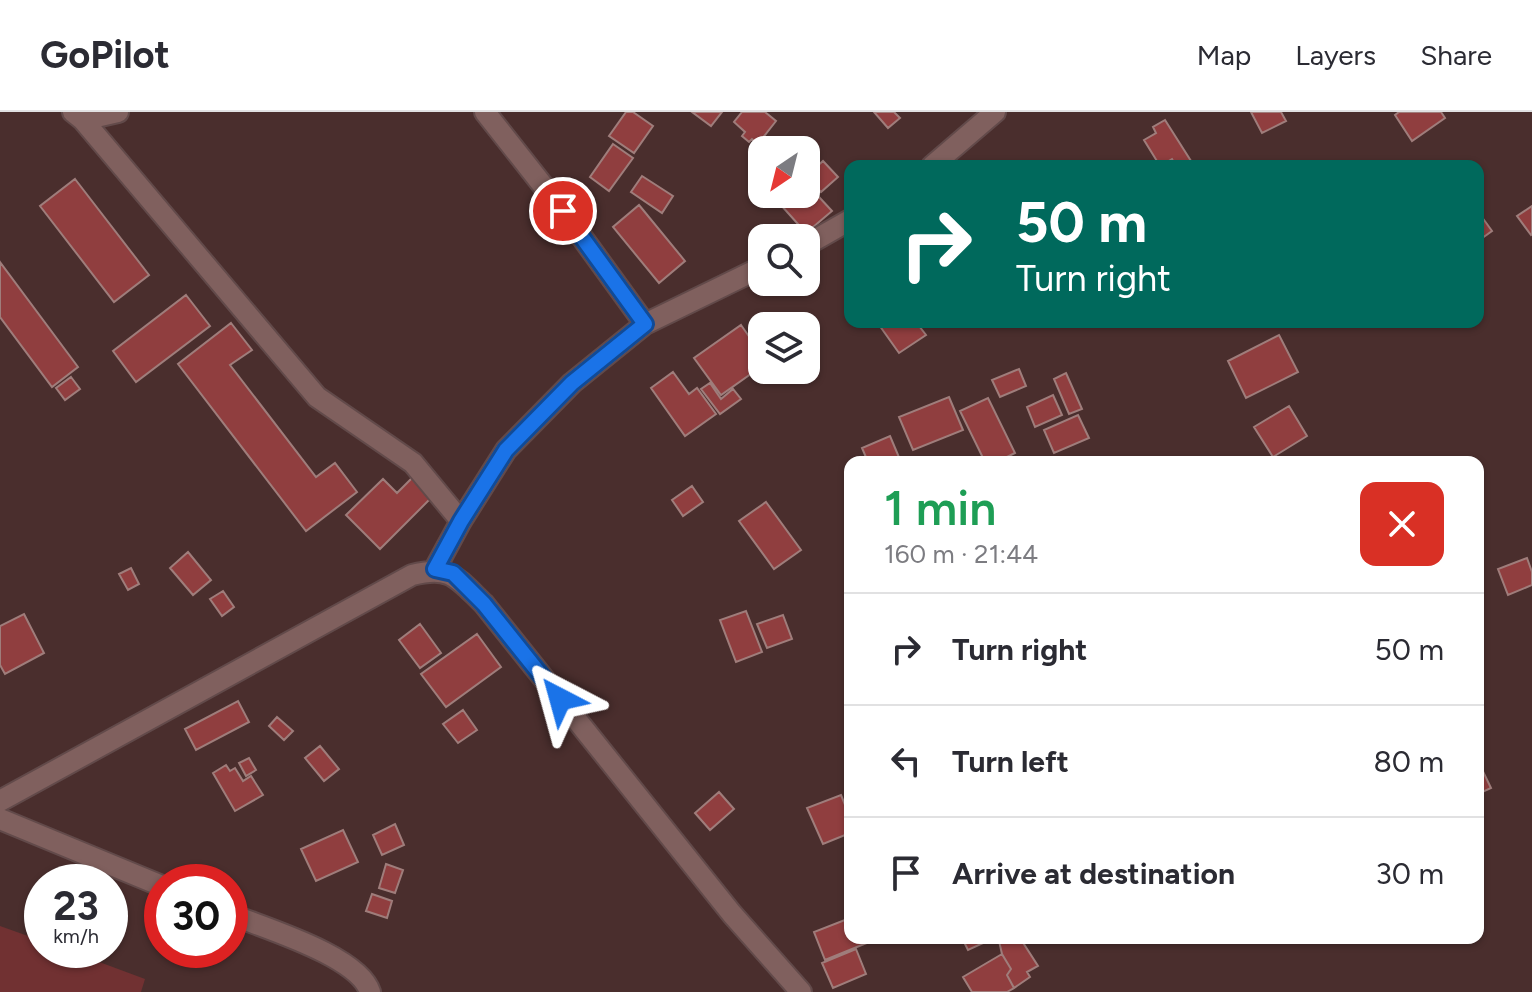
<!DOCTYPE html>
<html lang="en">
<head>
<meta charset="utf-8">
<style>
	:root { --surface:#fff; --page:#f2f2f3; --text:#2b2b33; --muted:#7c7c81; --line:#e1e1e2 }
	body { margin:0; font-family:Figtree,sans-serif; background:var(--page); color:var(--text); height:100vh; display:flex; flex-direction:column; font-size:30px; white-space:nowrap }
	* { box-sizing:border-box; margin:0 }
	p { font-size:26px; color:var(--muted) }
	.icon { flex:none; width:44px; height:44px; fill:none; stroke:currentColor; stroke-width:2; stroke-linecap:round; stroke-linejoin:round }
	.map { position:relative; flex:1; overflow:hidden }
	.side { position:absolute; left:844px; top:344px; width:640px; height:488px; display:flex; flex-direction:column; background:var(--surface); border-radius:16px; box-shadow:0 2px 6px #0004 }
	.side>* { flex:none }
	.guide { position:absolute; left:844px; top:48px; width:640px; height:168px; border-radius:16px; box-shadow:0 2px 6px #0004; background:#00695c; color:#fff; overflow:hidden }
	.needle { width:52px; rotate:215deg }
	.tools { position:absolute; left:748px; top:24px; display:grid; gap:16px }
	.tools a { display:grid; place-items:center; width:72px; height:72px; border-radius:16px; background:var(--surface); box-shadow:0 2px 6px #0004; font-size:40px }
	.speed { position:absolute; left:24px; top:752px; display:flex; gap:16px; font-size:40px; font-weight:700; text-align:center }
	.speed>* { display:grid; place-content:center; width:104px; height:104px; border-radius:50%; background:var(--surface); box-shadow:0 2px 6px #0004; line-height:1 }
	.speed small { font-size:20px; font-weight:400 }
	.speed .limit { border:12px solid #d22; background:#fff; color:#111 }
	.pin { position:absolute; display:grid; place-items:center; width:68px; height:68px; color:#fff; margin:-34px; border:4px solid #fff; border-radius:50%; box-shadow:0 2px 8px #0007 }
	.me { position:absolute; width:88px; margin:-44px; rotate:321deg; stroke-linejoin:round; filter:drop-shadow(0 0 6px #0008) }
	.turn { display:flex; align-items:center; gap:28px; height:168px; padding:0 40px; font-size:36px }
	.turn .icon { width:104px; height:104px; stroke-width:2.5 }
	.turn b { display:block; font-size:56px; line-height:68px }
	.round { display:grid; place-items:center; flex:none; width:84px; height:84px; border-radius:16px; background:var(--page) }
	.overview { display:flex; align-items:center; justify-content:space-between; height:136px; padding:0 40px }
	h1 { font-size:48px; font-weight:600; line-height:60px; color:#1e9e55 }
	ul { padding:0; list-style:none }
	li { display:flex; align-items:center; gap:24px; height:112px; padding:0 40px; border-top:2px solid var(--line) }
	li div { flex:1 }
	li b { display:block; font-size:30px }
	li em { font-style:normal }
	header { display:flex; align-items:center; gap:48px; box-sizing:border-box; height:112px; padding:0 40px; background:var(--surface); border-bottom:2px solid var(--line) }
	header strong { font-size:38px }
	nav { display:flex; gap:44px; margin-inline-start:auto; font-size:28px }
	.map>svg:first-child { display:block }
</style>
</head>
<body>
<header>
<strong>GoPilot</strong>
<nav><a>Map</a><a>Layers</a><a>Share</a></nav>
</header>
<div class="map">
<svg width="1532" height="880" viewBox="0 0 1532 880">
	<rect width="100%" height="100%" fill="#4a2e2d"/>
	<path fill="#713132" d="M0,814L42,829V838H67L145,867L141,880H0Z"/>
	<path fill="#903e3f" stroke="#9f7d7b" stroke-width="2" d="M626,0H633L653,14L634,41L609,24Z
		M692,0H722L711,14Z
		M742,0H765L776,9L758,32L752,27L749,30L742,24L745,20L734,10Z
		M874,0H894L900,6L888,16Z
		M1251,0H1281L1286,9L1262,21Z
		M1399,0H1441L1445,6L1412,29L1395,3Z
		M1165,8L1191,49L1183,54H1176L1172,47L1160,54L1144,28L1156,21L1153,15Z
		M613,32L633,46L609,79L590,65Z
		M823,49L838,65L821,80L806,64Z
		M642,64L673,84L662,101L631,80Z
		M75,67L149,163L114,190L40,94Z
		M806,71L832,99L806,121L780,92L791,82H806Z
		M639,93L685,149L659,171L613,115Z
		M1532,94V122L1531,123L1517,104Z
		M1479,101L1492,119L1478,129V102Z
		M0,150L78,255L52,275L0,205Z
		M186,183L210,214L136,270L113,239Z
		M877,210H916L926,223L899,241Z
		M231,211L252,238L230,253L316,365L335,351L357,380L306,419L178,252Z
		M741,213L762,243V254L721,283L694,246Z
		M1279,223L1298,260L1246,286L1228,249Z
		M1019,257L1026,274L1000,285L992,268Z
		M673,260L689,282L697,276L716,302L685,324L651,276Z
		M1066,261L1082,297L1069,302L1054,267Z
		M71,265L80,277L65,288L56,276Z
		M710,271L721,287L733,277L741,287L720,302L701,277Z
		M1053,283L1062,303L1035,315L1027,295Z
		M949,285L963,318L913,338L899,305Z
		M988,286L1015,341L997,350H985L960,299Z
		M1289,294L1307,324L1273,345L1254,315Z
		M1078,303L1089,326L1054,341L1044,318Z
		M890,324L901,350H868L862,336Z
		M414,364L433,384L380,437L346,403L383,367L397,381Z
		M692,374L703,390L683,404L672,388Z
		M766,390L801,438L774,457L739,409Z
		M188,440L211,468L193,483L170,456Z
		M1527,446L1532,460V473L1508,483L1498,457Z
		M131,456L139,472L128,478L119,462Z
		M223,479L234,495L222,504L210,487Z
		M746,499L762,540L736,550L720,508Z
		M24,502L44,541L5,562L0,553V514Z
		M783,503L792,527L767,536L757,512Z
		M420,512L441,541L420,556L399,528Z
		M477,522L501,555L446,595L421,562Z
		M238,589L249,610L196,638L185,617Z
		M463,598L477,618L458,631L443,612Z
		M277,605L293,619L284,628L269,614Z
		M320,634L339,657L324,669L305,646Z
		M249,646L256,658L246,664L239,651Z
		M1478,649L1491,676L1478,682Z
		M226,653L230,659L235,656L243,669L251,664L263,683L235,699L213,661Z
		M719,680L734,697L710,718L695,701Z
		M841,683L850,705V721L823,732L807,696Z
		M395,712L404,733L382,743L373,723Z
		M343,718L358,750L316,769L301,737Z
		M386,752L403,758L395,781L379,776Z
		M372,782L392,789L387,806L366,799Z
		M850,806V826H879L825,848L814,820Z
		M962,826H994L968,838Z
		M1010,826H1020L1038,854L1027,860L1030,865L1014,876L1007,863L1011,857L1002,842L999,829Z
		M856,837L866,862L833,876L822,851Z
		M1002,842L1011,857L1007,863L1014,876L1007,880H972L963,865Z"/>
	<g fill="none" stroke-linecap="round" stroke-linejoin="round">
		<g stroke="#624a4a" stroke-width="24">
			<path id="street" d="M73,0L83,8L317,285L413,351L461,409
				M485,0L563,99L645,212
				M83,8L118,0
				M932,54L995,0
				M806,133L850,108
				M435,457L461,409L506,338L572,271L645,212L762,155
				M0,689L412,463C451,453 457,466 484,492L732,802L801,880
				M0,707L162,774
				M230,802C264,816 359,844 370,880"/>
		</g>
		<use href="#street" stroke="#80605e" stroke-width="20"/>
	</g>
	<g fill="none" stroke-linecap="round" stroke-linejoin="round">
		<g stroke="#114b97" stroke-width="20">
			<path id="route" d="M560,587L484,492L453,461L435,457L461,409L506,338L572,271L645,212L563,99"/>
		</g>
		<use href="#route" stroke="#1a73e8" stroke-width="14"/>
	</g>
</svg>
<div class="tools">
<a><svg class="needle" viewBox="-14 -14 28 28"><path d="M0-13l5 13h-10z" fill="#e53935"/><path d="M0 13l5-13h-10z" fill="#7c7c81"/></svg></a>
<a><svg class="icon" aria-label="search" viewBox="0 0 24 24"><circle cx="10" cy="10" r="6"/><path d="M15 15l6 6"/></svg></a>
<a><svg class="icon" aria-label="layers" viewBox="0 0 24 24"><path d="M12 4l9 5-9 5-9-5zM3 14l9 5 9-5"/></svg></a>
</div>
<div class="speed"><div>23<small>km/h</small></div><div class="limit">30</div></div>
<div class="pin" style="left:563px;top:99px;background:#d93025"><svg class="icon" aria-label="arrive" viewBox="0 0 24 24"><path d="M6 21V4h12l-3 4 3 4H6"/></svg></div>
<svg class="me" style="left:560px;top:587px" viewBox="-20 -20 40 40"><path d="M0-17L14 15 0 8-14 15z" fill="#1a73e8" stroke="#fff" stroke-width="4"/></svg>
<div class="guide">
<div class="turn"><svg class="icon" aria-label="right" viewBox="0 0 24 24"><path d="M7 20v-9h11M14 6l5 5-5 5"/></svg><div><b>50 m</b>Turn right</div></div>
</div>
<section class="side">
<div class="overview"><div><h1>1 min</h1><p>160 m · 21:44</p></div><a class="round" style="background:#d93025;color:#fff"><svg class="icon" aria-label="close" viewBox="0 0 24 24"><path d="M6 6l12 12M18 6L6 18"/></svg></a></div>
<ul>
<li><svg class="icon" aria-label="right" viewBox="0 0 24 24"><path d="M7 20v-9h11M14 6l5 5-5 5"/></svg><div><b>Turn right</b></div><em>50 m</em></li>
<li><svg class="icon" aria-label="left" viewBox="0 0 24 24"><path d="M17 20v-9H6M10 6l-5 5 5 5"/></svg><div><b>Turn left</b></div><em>80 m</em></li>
<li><svg class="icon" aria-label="arrive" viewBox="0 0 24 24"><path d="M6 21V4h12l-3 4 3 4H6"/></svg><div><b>Arrive at destination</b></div><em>30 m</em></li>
</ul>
</section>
</div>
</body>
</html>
